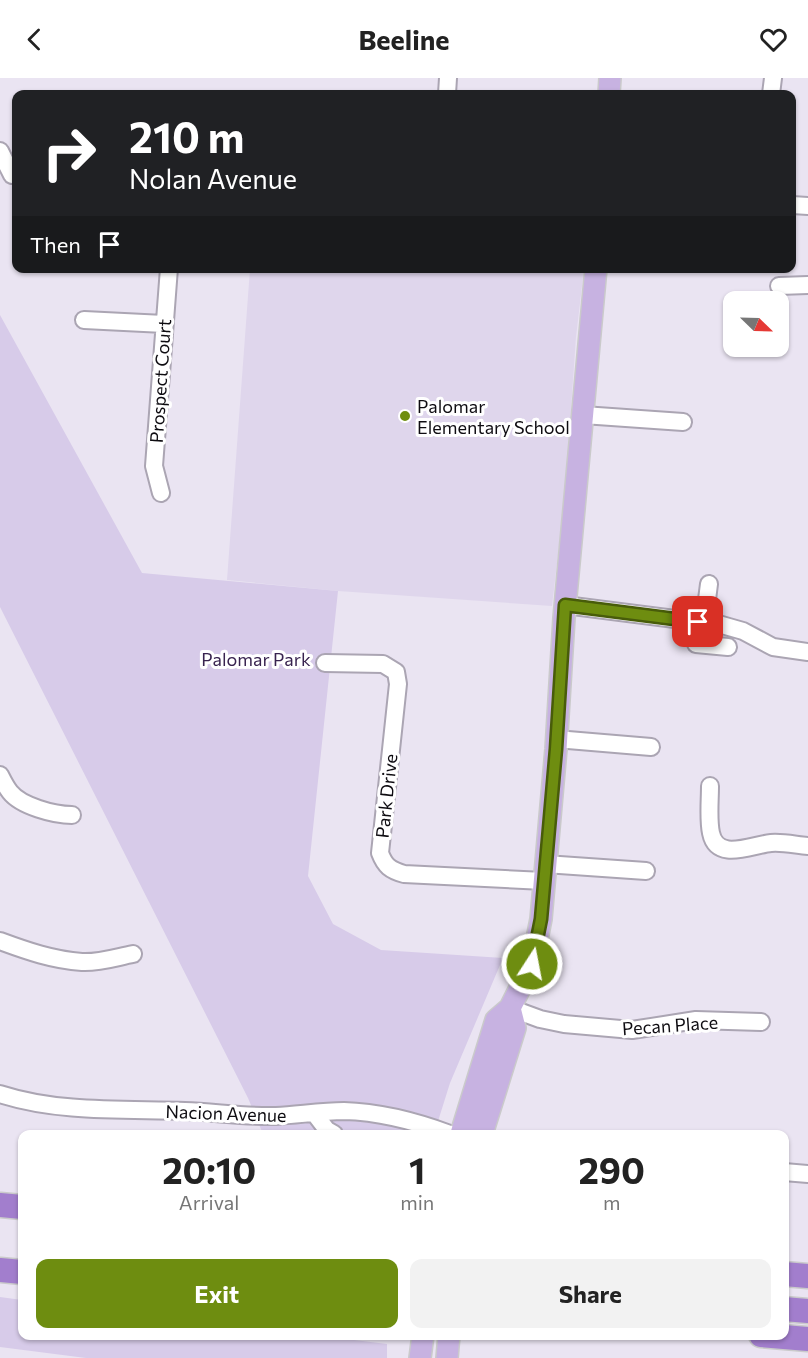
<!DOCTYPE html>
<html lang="en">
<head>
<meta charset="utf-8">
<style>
	:root { --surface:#fff; --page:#f2f2f2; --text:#222; --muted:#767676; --accent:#6e8d10 }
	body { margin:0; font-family:Commissioner,sans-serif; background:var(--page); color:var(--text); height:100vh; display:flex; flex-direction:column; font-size:22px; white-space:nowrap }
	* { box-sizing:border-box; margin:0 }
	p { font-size:20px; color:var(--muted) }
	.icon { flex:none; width:33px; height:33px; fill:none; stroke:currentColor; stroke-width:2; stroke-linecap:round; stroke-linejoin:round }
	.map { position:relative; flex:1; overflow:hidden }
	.panel { position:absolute; left:18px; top:1052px; width:771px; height:210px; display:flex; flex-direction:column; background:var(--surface); border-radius:12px; box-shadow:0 2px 4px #0004 }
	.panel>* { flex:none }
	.hud { position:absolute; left:12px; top:12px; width:784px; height:183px; border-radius:12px; box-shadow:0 2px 4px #0004; background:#202124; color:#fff; overflow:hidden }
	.needle { width:39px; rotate:113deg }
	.buttons { position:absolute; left:723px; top:213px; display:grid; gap:12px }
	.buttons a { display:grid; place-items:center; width:66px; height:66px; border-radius:12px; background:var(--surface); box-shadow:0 2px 4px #0004; font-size:30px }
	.pin { position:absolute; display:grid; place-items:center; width:51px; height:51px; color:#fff; margin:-26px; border-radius:12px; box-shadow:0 3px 9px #0006 }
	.me { position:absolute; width:66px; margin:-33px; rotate:11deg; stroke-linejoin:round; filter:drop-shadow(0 0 4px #0008) }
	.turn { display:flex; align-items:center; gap:21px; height:126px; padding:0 18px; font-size:27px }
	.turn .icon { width:78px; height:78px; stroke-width:2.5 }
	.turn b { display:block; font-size:42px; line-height:51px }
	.then { display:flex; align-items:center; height:57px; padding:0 18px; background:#0003; gap:12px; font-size:22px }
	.eta { display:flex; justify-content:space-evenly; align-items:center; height:102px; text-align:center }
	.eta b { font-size:36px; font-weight:700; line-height:42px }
	.primary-button { display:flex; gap:12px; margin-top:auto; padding:12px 18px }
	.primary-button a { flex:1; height:69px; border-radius:12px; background:var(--accent); color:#fff; font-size:24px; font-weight:700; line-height:69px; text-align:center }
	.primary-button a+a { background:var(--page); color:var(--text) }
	header { display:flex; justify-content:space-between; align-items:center; height:78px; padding:0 18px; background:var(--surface); font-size:27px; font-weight:700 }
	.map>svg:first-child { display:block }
</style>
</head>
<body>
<header><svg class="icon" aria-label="back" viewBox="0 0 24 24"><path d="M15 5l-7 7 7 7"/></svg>Beeline<svg class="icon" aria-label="heart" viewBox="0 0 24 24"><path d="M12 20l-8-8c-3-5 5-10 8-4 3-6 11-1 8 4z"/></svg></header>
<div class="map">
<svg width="808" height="1280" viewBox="0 0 808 1280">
	<rect width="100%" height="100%" fill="#eae4f2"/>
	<path fill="#dfd6ec" d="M250,191H584L576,259L565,417L552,528L338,513L227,502Z"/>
	<path fill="#d7cbe9" d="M0,237L142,495L338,513L308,798L333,846L381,872L503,880L450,1005L434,1056H263L248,1020L0,529Z
		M0,1219L22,1222V1257H313L387,1266V1280H86L0,1269Z"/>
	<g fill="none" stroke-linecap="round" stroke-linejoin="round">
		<g stroke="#aba5b3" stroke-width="20">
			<path id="minor" d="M447,16L448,0
				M771,16L773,0
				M0,73L12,97
				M792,127L808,128
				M779,208L808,207
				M84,242L164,246
				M583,337L683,344
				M161,415L154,388L169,190
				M565,527L722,547L743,553L773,569L808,574
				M704,545L709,506
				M696,566L728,569
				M325,585L383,586L396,594L398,606L380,775C385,788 390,792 404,796L544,803
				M556,661L651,669
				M0,697C3,703 6,709 10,714C21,728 54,737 72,737
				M710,708C710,723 708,741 711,755C717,784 751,767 771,765C783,764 796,767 808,768
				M545,786L646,793
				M0,863C27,873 53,882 82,884C99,885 117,879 133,876
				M510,930L540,941L564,946L632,952L696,942L761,944
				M0,1016C59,1035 124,1031 185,1033C215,1034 245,1039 276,1038C298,1037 321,1033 344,1033C381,1034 415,1043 450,1056
				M314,1035L327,1052L334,1056
				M784,1094L808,1096"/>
		</g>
		<g stroke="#cacacb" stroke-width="24">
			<path id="major" d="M609,16L610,0
				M461,1056L496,942L510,930L532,886L541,841L556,671L564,540L596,190
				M482,1056L515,950L510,930
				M420,1280L423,1257
				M447,1280L449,1257"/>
		</g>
		<g stroke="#cacacb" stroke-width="27">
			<path id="highway" d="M0,1127L22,1129
				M0,1192L22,1194
				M784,1196L808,1198
				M784,1231L808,1233
				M761,1257L808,1261"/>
		</g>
		<use href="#minor" stroke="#fff" stroke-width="16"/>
		<use href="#major" stroke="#c7b2e1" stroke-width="21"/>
		<use href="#highway" stroke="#a27ecd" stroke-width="24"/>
	</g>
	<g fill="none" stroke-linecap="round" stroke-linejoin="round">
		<g stroke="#485c0a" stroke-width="15">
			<path id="route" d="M532,886L541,841L556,671L565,527L698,544"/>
		</g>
		<use href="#route" stroke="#6e8d10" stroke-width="10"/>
	</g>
	<circle fill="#6e8d10" stroke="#fff" stroke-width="2" cx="405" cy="338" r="6"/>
	<g text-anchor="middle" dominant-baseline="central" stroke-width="6" stroke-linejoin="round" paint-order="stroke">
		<g font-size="18" fill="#0e0c11" stroke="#fff">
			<text transform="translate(160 303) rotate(-86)">Prospect Court</text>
			<text transform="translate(386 718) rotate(-84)">Park Drive</text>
			<text transform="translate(670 947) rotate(-4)">Pecan Place</text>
			<text transform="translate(226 1035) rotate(2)">Nacion Avenue</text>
		</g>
		<g font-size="18" fill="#0e0c11" stroke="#fff" text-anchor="start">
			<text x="417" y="328">Palomar<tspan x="417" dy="21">Elementary School</tspan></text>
		</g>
		<g font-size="18" fill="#38234f" stroke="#fff">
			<text x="256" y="581">Palomar Park</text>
		</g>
	</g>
</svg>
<div class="buttons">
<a><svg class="needle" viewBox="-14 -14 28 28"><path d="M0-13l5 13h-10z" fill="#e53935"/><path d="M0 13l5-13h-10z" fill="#767676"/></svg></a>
</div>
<div class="pin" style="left:698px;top:544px;background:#d93025"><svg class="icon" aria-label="arrive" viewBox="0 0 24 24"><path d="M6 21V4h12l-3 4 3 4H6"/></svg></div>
<svg class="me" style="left:532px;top:886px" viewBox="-20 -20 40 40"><circle r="17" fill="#6e8d10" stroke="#fff" stroke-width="3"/><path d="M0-11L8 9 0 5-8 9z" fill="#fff"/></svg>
<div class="hud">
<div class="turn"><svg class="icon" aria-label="right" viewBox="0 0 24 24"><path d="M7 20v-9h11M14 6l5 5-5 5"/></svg><div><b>210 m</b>Nolan Avenue</div></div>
<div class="then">Then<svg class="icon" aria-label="arrive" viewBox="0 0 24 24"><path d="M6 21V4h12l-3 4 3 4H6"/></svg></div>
</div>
<section class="panel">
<div class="eta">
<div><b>20:10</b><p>Arrival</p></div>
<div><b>1</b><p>min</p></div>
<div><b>290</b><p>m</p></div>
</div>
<div class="primary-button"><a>Exit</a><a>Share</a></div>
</section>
</div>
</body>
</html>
